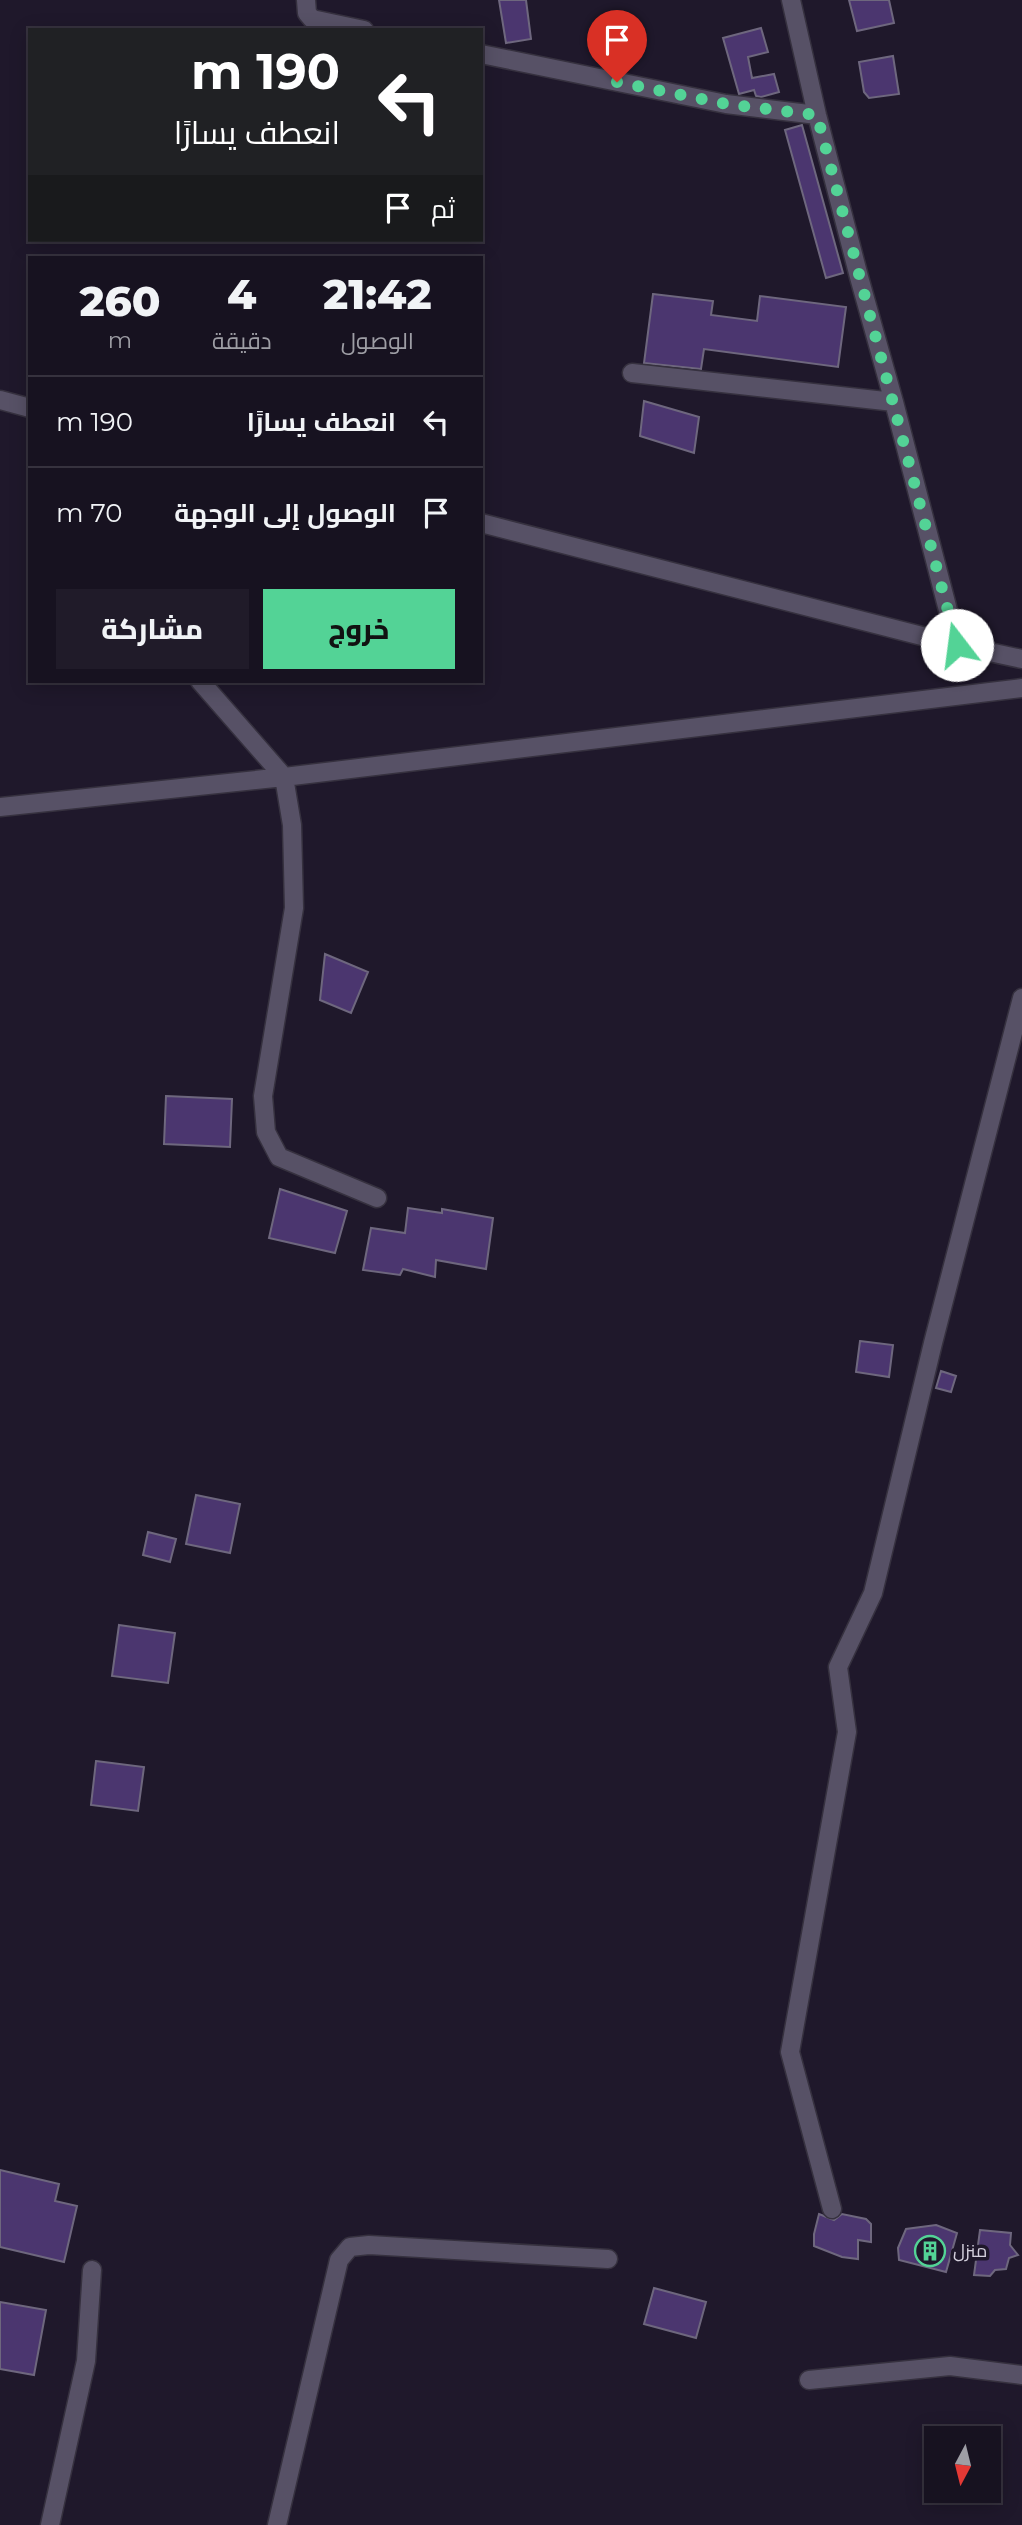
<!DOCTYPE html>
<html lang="ar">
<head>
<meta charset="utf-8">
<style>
	:root { --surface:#171220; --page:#201b29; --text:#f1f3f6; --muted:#9e9ea5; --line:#36323e; --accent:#53d396 }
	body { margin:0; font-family:Montserrat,Cairo,sans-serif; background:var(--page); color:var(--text); direction:rtl; height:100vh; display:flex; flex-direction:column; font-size:26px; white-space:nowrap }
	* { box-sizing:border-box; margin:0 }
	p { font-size:23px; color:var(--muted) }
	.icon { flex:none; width:38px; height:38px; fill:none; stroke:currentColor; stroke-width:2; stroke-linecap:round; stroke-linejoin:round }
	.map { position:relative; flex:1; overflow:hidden; direction:ltr }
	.sheet { position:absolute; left:28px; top:256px; width:455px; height:427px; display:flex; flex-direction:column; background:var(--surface); border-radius:0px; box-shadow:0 4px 18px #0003,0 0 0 2px var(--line); direction:rtl }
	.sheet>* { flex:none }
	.hud { position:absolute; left:28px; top:28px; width:455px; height:214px; border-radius:0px; box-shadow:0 4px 18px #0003,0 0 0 2px var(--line); direction:rtl; background:#202124; color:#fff; overflow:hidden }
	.needle { width:46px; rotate:187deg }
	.tools { position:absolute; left:924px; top:2426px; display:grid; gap:14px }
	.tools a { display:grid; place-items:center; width:77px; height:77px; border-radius:0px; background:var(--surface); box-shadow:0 4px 18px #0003,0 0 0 2px var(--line); font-size:35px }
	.pin { position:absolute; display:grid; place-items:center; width:60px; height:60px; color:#fff; margin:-72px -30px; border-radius:50% 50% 50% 0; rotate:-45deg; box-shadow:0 0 7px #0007 }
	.pin .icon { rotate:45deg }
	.me { position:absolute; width:77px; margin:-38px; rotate:345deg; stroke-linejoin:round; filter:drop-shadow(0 0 5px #0008) }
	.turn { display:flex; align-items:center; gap:24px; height:147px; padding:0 28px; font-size:32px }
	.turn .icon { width:91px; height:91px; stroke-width:2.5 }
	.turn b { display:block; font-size:49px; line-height:60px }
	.then { display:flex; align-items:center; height:66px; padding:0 28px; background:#0003; gap:14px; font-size:26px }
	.eta { display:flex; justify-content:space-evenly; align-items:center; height:119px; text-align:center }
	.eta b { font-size:42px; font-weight:800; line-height:49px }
	.primary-button { display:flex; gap:14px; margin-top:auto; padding:14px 28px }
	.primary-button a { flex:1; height:80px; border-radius:0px; background:var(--accent); color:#111; font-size:28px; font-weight:800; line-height:80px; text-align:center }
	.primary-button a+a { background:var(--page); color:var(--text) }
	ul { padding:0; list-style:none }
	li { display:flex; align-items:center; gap:21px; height:91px; padding:0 28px; border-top:2px solid var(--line) }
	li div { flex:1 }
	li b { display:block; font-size:26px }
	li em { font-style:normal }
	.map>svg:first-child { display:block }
</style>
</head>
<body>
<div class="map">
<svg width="1022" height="2525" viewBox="0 0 1022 2525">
	<rect width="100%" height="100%" fill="#1f182b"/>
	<path fill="#4b366f" stroke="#6e677e" stroke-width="2" d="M499,0H526L531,39L506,43Z
		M849,0H889L894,23L857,31Z
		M761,28L768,52L748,57L752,78L774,74L779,92L761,97L756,96L754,90L739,94L723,38Z
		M893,56L899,94L869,98L864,92L859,62Z
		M802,125L843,273L826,278L785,130Z
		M653,294L713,301L711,315L757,321L760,296L846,307L838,367L704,349L701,369L644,363Z
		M644,401L699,417L694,453L640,436Z
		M325,954L368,972L351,1013L320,1000Z
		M166,1096L232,1099L230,1147L164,1144Z
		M280,1189L347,1211L335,1253L269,1238Z
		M408,1208L442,1213V1209L493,1218L486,1269L436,1260L435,1277L403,1269L400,1275L363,1270L371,1228L405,1233Z
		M860,1341L893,1345L889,1377L856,1372Z
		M941,1371L956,1376L951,1392L936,1388Z
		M196,1495L240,1504L230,1553L186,1544Z
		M148,1532L176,1539L170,1562L143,1555Z
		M119,1625L175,1633L168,1683L112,1676Z
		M96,1761L144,1767L138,1811L91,1805Z
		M0,2170L59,2184L55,2201L77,2206L64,2262L0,2247Z
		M819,2214L834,2220L842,2214L866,2219L871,2224V2242L858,2240V2259L842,2257L814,2246V2234Z
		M936,2225L957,2233L946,2272L899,2260L898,2248L906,2229Z
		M980,2230L1011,2233L1010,2245L1018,2255L1009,2258L1006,2269L995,2270L990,2276L974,2275Z
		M654,2288L706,2302L696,2338L644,2324Z
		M0,2302L46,2310L34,2375L0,2369Z"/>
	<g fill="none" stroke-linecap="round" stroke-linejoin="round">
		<g stroke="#36313f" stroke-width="21">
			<path id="minor" d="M306,0L307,13L312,19L364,30
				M791,0L817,115L859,277L894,402L957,645
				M481,54L726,104L817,115
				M632,373L894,402
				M0,400L30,408
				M481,523L957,645L1022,659
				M200,681L284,777L292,825L294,908L263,1096L266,1132L279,1157L377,1198
				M0,807L284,777L1022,688
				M832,2209L790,2052L847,1732L838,1667L873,1593L933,1343L1022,998
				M809,2380L950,2366L1022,2375
				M50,2525L86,2361L92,2270
				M277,2525L339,2260L350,2247L369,2245L608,2259"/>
		</g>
		<use href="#minor" stroke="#575166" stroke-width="18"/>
	</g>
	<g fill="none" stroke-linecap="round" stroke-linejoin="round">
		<path stroke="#53d396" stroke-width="12" stroke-dasharray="0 21.6" d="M617,82L726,104L817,115L957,645"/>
	</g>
	<defs>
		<g id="building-ring" transform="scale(1.575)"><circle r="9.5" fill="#1f182b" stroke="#53d396" stroke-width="1.5"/><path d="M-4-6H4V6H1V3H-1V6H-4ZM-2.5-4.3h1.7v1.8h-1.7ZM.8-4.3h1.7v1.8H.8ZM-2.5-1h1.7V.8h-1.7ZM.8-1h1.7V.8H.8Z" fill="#53d396"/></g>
	</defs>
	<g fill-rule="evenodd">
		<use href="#building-ring" x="930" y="2251"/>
	</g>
	<g text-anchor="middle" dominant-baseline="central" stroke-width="7" stroke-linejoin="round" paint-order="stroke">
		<g font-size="18" fill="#d4d0dd" stroke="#1f182b" text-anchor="start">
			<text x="953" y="2251">منزل</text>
		</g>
	</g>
</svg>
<div class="tools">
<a><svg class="needle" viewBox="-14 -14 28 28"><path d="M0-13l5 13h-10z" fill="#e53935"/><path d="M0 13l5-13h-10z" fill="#9e9ea5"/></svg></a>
</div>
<div class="pin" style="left:617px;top:82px;background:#d93025"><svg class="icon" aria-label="arrive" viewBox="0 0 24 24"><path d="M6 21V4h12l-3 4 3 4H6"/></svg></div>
<svg class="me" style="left:957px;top:645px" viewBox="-20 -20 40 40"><circle r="19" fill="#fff"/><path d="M0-13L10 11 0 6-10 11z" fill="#53d396"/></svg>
<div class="hud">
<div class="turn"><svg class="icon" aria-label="left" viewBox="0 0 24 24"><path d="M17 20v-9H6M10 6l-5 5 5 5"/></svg><div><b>190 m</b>انعطف يسارًا</div></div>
<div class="then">ثم<svg class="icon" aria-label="arrive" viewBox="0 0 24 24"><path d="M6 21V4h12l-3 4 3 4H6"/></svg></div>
</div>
<section class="sheet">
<div class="eta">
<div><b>21:42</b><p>الوصول</p></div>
<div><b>4</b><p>دقيقة</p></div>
<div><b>260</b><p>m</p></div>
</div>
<ul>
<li><svg class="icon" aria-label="left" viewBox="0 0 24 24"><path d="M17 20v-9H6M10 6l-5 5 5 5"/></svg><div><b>انعطف يسارًا</b></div><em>190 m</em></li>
<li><svg class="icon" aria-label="arrive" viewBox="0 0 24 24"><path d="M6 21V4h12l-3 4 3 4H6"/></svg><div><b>الوصول إلى الوجهة</b></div><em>70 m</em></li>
</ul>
<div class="primary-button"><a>خروج</a><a>مشاركة</a></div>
</section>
</div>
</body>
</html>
